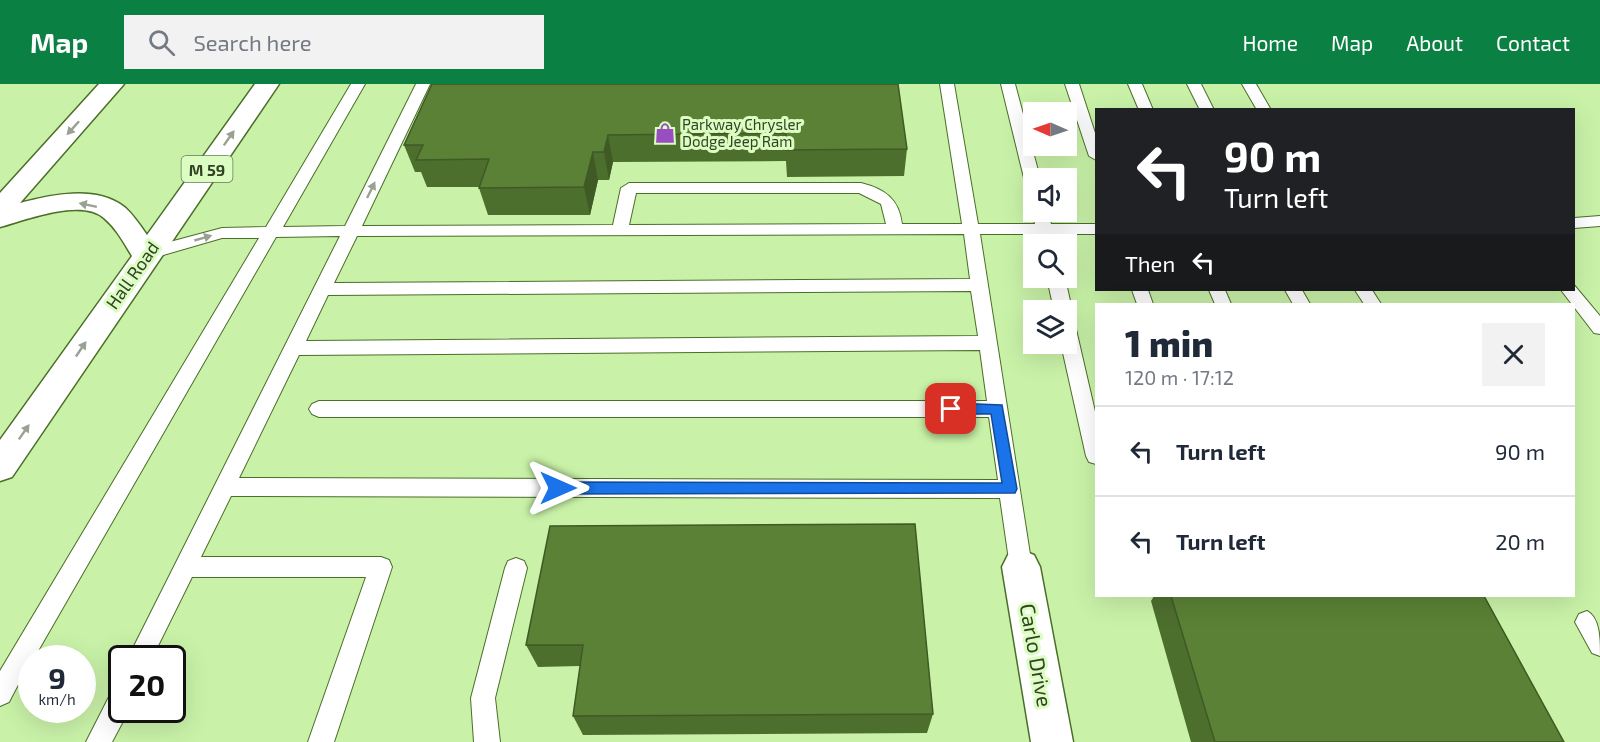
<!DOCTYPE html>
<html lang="en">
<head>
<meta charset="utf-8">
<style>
	:root { --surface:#fff; --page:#f2f2f3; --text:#1f2937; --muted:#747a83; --line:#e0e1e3; --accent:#0b8043 }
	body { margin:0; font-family:"Exo 2",sans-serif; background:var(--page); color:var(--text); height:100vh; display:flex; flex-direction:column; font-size:22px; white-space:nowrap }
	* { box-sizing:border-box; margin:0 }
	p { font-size:20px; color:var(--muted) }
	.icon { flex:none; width:33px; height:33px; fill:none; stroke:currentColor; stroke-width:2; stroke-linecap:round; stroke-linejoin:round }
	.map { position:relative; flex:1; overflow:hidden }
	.side { position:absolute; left:1095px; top:219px; width:480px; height:294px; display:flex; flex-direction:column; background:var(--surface); border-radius:0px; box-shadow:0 6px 24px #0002 }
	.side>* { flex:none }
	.banner { position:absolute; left:1095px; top:24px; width:480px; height:183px; border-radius:0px; box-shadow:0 6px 24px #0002; background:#202124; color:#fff; overflow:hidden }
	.needle { width:39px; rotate:272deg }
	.controls { position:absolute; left:1023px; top:18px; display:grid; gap:12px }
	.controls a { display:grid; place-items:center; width:54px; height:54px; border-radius:0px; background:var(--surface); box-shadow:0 6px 24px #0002; font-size:30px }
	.speed { position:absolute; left:18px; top:561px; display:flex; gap:12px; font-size:30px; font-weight:700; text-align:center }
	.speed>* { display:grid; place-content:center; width:78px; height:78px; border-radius:50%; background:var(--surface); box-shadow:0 6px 24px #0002; line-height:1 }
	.speed small { font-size:15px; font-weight:400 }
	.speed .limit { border:3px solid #111; border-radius:9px; background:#fff; color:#111 }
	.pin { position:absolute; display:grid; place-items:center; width:51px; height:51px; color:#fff; margin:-26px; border-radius:12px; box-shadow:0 3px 9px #0006 }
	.me { position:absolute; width:66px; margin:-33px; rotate:90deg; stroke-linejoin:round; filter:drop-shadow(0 0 4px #0008) }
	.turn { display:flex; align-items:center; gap:21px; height:126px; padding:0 30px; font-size:27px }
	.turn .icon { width:78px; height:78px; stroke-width:2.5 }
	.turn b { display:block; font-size:42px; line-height:51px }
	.then { display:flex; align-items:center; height:57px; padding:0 30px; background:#0003; gap:12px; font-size:22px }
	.round { display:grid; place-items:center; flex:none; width:63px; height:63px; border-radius:0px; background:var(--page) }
	.overview { display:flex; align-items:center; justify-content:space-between; height:102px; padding:0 30px }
	h1 { font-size:36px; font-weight:800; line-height:45px }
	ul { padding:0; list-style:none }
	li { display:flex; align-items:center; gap:18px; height:90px; padding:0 30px; border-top:2px solid var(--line) }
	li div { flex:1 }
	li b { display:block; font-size:22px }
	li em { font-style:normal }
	header { display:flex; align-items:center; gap:36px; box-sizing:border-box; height:84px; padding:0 30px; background:var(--accent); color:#fff }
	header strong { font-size:28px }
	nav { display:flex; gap:33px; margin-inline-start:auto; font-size:21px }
	.search { width:420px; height:54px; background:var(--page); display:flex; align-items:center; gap:15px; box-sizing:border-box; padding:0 21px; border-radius:0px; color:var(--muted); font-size:22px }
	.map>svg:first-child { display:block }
</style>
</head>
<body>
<header>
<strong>Map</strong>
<div class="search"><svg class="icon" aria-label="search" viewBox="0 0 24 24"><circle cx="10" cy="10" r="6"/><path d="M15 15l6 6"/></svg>Search here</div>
<nav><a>Home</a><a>Map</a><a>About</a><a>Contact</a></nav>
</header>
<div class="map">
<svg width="1600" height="658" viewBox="0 0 1600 658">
	<rect width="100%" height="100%" fill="#c9f2a8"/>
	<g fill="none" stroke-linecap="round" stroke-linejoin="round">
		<g stroke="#4b6e28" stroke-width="2">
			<path id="service" d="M351,0H365L283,143L345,142L416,0H430L362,142L613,141L621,104L629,99H861C885,105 899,115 902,140H962L940,0H954L978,140H1035L1032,128L1034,126L1048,128L1051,140H1096V150H1054L1056,160H1040L1037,150H980L1032,483L1029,490L1021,493L1013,490L1010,483L1000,414L231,412L201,473H381L389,476L392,483L334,658H308L366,493H192L152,574H128L340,152L276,153L34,574H32L9,618L0,622V587L259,154H222L146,176L138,170L140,166L222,144L266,143ZM636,109H859L881,120L886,140L629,141ZM964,150L970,195L334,199L357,152ZM971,207L978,252L306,257L328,211ZM980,266L987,317H319L312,320L309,325L312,330L319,333H989L998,396L239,394L299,271Z
				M1001,0H1015L1040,94H1034V107L1026,102Z
				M1065,0H1079L1096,52V76L1089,72Z
				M1128,0H1142L1153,26H1139Z
				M1187,0H1201L1214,26H1200Z
				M1242,0H1256L1271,26H1257Z
				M1600,132V142L1574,144V134Z
				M1047,194H1065L1072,226L1069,230L1066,231V226H1054Z
				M1574,201L1600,232V250L1594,249L1561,206H1574Z
				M1132,206H1148L1153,220H1137Z
				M1209,206H1225L1231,220H1215Z
				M1285,206H1302L1310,220H1293Z
				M1355,206H1372L1381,220H1364Z
				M1066,235L1075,241L1096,332V380L1089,378L1086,372L1061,260H1066Z
				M516,474L524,477L527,484L495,614L500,658H474L471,614L505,484L508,477Z
				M1587,527C1600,534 1600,555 1600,572L1592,569L1575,538L1579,530Z
				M122,601V626H129L112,658H86L113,605Z"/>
		</g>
		<g stroke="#4b6e28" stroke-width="3">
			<path id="minor" d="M1021,466L1034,471L1040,483L1073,658H1031L1002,483L1008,471Z"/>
		</g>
		<g stroke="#4b6e28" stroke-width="3">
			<path id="trunk" d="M99,0H124L20,119C50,111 95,101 123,122C132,129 140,141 147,151L255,0H279L12,393L0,397V356L132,172C124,159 116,144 104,134C81,114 26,136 0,143V109Z"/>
		</g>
		<use href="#service" fill="#fff" fill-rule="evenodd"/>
		<use href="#minor" fill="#fff" fill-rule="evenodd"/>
		<use href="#trunk" fill="#fff" fill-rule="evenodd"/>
	</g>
	<path fill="#4d6f2e" d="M432,0L907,65L904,92L787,93L786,77L613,78L609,96H598L590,131H488L479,104V103H427L421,88H415L404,61Z
		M550,442L933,630L927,649L583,651L573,632L580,582L538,583L526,561Z
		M1154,512H1484L1564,658H1191L1151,517Z"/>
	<path fill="#3f5a25" d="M608,51L613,78L609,96L604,68Z
		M593,68L598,96L590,131L584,103Z"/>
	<path fill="#5a8135" stroke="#3f5a25" stroke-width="1.5" d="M432,0H898L907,65L786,66V49L608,51L604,68H593L584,103L479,104L489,75L416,76L423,61H404Z
		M915,440L933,630L573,632L583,561H526L550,442Z
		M1171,512H1484L1564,658H1215Z"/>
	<defs><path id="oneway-solid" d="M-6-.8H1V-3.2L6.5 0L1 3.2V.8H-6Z" transform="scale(1.5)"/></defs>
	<g fill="#98a192">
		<use href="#oneway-solid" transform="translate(73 44) rotate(132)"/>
		<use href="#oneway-solid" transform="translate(229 54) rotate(-55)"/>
		<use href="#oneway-solid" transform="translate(371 106) rotate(-64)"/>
		<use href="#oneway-solid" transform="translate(88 121) rotate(-168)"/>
		<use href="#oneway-solid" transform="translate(203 154) rotate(-16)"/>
		<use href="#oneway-solid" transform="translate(81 265) rotate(-56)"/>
		<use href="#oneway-solid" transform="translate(24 348) rotate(-55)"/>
	</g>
	<path fill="#1a73e8" stroke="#114b97" stroke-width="1.5" d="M951,319L1002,321L1017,405L1015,409L558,410L551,404L558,398L1002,399L991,330H951L944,325Z"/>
	<defs>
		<g id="shop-bare" transform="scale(1.62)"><path d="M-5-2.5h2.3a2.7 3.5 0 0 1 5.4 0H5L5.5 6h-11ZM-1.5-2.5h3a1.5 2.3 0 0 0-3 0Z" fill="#984ec1" stroke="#dbfdc1" stroke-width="2.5" paint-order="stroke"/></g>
	</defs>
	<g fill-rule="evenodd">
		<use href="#shop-bare" x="665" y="49"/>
	</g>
	<g text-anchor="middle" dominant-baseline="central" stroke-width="6" stroke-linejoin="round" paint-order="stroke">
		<g font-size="15" fill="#324325" stroke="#dbfdc1" text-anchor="start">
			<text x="682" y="40">Parkway Chrysler<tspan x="682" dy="17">Dodge Jeep Ram</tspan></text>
		</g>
		<rect fill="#dbfdc1" stroke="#657b54" stroke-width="1.5" x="181.5" y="72" width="51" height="26" rx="4.5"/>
		<g font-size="16" font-weight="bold" fill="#324325">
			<text x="207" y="85">M 59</text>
		</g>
		<g font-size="18" fill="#324325" stroke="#dbfdc1">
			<text transform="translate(132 191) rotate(-55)">Hall Road</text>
		</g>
		<g font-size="21" fill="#324325" stroke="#dbfdc1">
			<text transform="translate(1037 571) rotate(80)">Carlo Drive</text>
		</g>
	</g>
</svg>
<div class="controls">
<a><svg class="needle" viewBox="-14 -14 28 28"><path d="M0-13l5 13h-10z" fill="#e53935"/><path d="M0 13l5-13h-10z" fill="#747a83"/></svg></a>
<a><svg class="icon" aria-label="sound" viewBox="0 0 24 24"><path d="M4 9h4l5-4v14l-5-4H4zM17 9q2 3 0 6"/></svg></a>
<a><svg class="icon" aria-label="search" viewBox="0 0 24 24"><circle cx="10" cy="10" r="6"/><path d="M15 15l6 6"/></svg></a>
<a><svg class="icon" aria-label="layers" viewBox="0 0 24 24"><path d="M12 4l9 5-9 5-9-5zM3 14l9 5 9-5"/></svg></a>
</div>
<div class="speed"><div>9<small>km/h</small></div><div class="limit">20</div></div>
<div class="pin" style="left:951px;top:325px;background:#d93025"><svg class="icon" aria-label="arrive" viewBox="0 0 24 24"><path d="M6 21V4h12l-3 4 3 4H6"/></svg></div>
<svg class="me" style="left:558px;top:404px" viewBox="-20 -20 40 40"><path d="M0-17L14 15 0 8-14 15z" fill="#1a73e8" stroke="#fff" stroke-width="4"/></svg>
<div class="banner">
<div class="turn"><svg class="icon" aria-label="left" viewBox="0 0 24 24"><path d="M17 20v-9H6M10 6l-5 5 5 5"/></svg><div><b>90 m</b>Turn left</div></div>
<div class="then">Then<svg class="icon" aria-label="left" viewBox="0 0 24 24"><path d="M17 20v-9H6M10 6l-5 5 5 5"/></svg></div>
</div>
<section class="side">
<div class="overview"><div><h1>1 min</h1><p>120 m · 17:12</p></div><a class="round"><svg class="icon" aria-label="close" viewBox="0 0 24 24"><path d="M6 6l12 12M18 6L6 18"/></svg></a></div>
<ul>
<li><svg class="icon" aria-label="left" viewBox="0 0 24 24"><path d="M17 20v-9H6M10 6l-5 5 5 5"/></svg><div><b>Turn left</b></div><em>90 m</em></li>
<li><svg class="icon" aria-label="left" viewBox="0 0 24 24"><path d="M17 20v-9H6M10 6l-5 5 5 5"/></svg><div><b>Turn left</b></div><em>20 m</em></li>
</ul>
</section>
</div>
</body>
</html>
